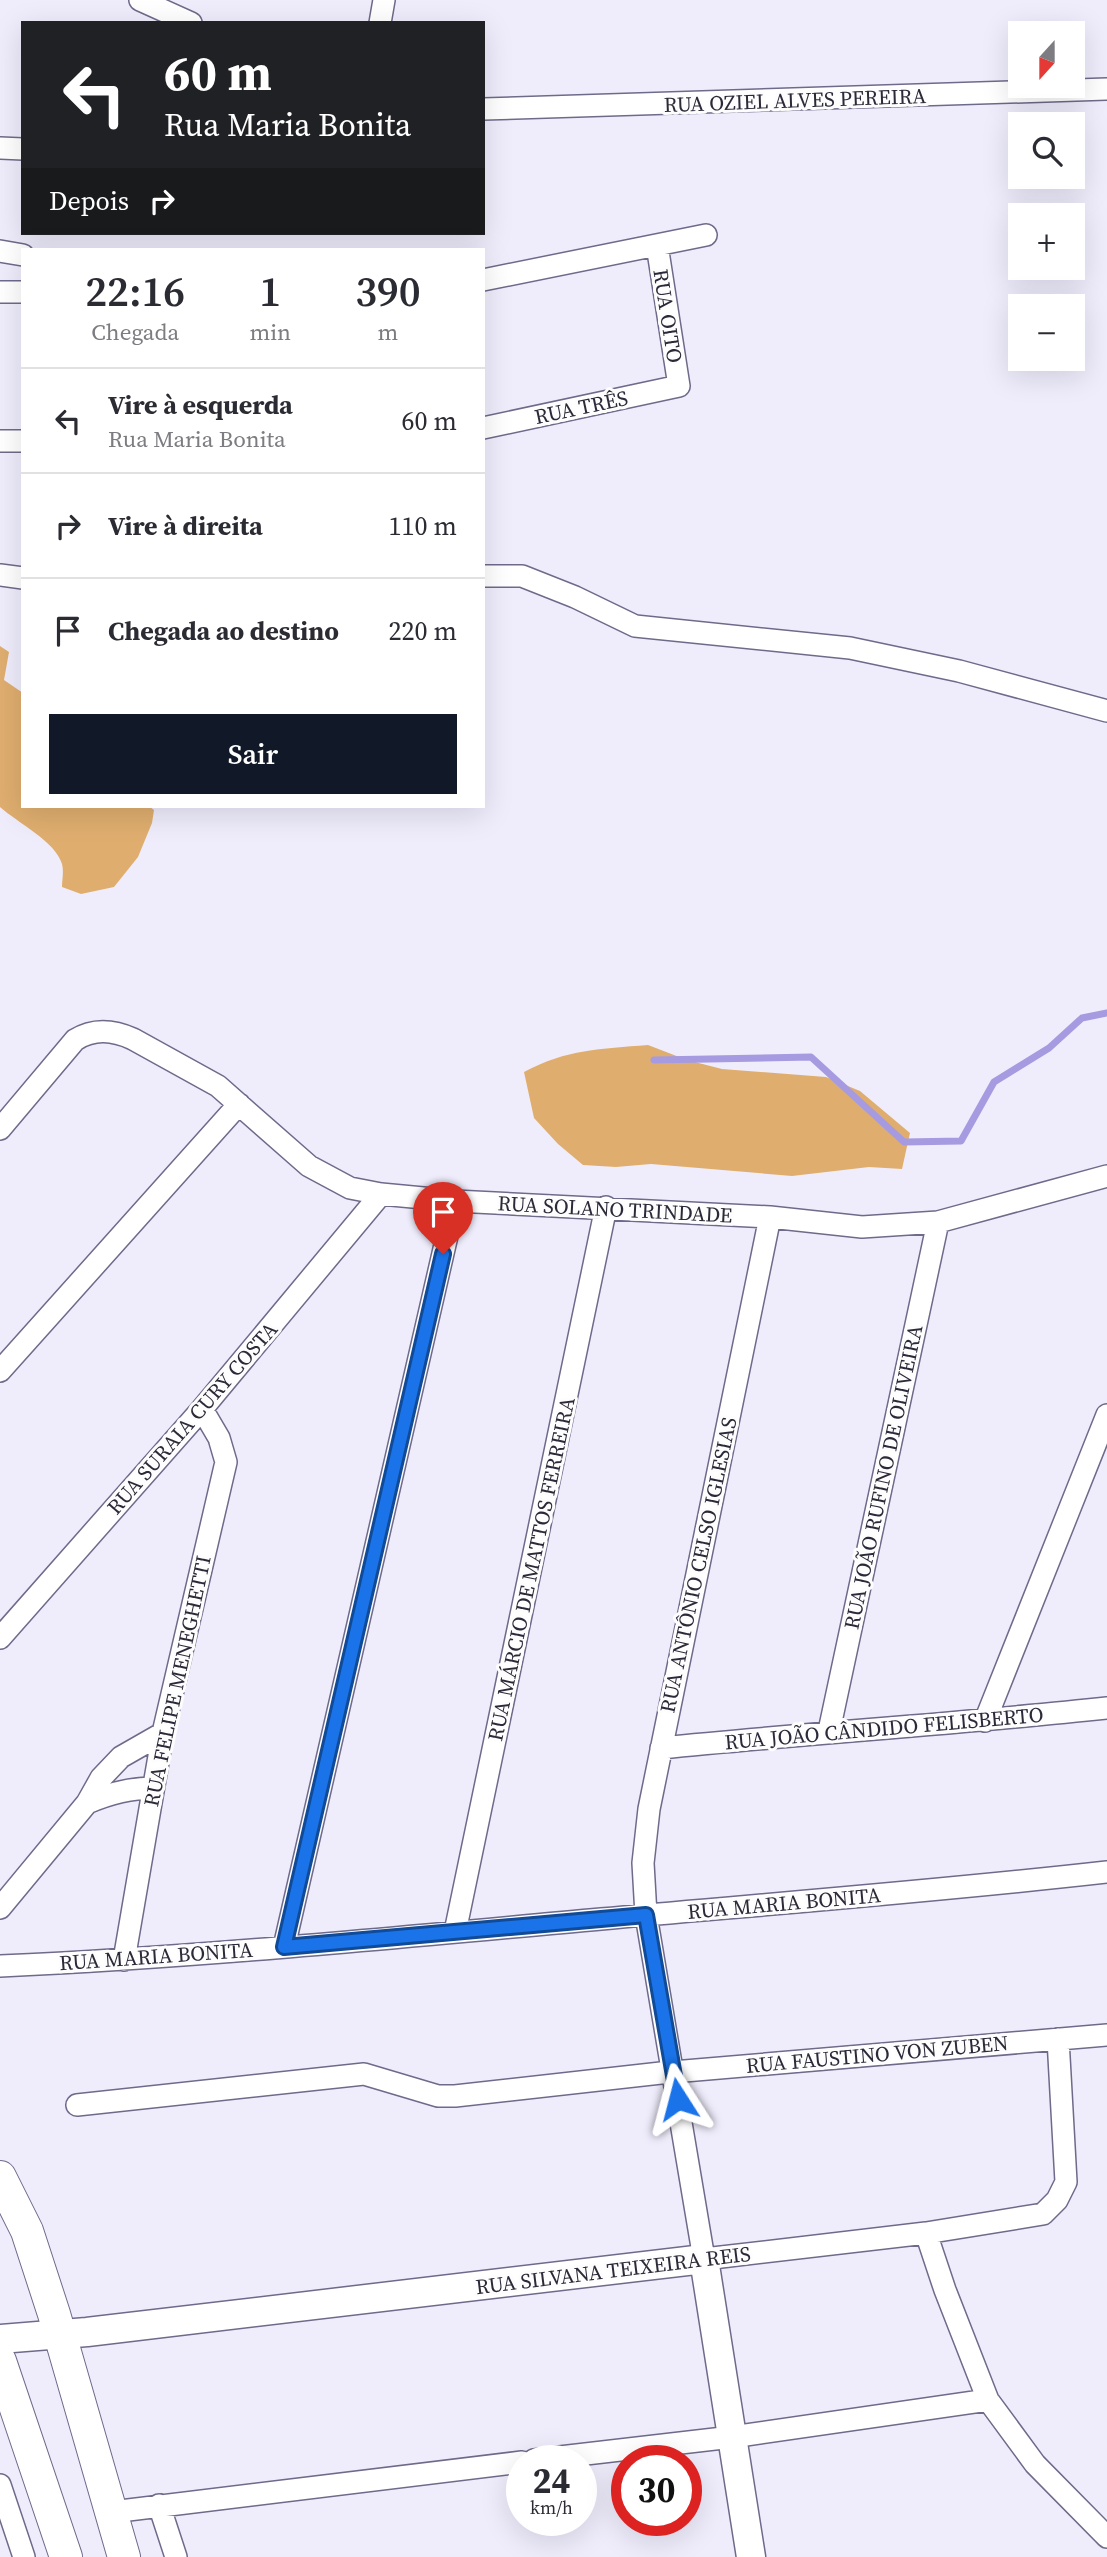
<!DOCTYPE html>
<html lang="pt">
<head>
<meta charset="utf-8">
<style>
	:root { --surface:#fff; --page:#f2f2f3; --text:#2b2b33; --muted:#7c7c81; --line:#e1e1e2; --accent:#111827 }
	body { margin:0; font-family:"Source Serif 4",serif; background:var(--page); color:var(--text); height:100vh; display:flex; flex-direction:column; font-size:26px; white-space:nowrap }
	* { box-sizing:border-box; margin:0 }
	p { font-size:23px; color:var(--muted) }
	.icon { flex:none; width:38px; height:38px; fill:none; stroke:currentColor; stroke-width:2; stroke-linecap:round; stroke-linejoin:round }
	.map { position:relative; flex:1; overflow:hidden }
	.side { position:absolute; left:21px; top:248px; width:464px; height:560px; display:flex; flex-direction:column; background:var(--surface); border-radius:0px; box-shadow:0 7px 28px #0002 }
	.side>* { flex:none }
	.guide { position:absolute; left:21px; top:21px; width:464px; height:214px; border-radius:0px; box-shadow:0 7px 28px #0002; background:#202124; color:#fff; overflow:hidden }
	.needle { width:46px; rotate:201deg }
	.fabs { position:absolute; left:1008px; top:21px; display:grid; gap:14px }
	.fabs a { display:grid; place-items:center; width:77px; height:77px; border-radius:0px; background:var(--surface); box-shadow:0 7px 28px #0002; font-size:35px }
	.speed { position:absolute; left:506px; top:2445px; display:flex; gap:14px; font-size:35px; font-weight:700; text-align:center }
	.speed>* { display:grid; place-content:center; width:91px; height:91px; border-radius:50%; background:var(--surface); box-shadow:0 7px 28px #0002; line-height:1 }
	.speed small { font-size:18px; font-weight:400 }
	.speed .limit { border:10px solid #d22; background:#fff; color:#111 }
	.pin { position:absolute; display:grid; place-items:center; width:60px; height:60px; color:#fff; margin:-72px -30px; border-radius:50% 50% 50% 0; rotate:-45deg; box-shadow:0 0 7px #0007 }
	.pin .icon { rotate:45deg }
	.me { position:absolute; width:77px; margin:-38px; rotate:351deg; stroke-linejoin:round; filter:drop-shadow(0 0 5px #0008) }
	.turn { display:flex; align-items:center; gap:24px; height:147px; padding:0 28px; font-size:32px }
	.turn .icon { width:91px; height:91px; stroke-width:2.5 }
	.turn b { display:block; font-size:49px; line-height:60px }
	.then { display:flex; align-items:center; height:66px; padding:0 28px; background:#0003; gap:14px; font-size:26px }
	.eta { display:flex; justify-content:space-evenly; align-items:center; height:119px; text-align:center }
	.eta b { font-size:42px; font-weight:600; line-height:49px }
	.action { display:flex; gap:14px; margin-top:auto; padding:14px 28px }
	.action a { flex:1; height:80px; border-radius:0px; background:var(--accent); color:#fff; font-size:28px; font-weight:600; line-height:80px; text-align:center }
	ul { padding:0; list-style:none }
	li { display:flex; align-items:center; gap:21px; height:105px; padding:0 28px; border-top:2px solid var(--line) }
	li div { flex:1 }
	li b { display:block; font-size:26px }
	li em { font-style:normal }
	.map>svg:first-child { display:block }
</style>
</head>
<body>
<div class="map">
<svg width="1107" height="2557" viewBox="0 0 1107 2557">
	<rect width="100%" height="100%" fill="#efedfc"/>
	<path fill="#dfae6f" d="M0,646L9,652L4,680L23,693V807H150L154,810L152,823L138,857L114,887L81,894L62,887C62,880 64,871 62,864C56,842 18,823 0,807Z
		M648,1045L687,1060L722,1069L826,1077L860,1091L910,1133L902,1169L869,1167L792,1176L651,1164L616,1167L583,1165L558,1144L534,1118L524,1072C567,1049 600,1049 648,1045Z"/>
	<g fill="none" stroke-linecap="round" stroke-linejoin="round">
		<path stroke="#a69be0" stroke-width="7" d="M654,1060L811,1057L904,1142L961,1141L994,1082L1049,1048L1082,1018L1107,1013"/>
		<g stroke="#6e6a8a" stroke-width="24">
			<path id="minor" d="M140,0L191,23
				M380,23L384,0
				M483,109L1107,89
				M0,148L23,149
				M0,251L23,255
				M483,280L706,235
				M0,292H23
				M483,428L679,386L657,245
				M0,441H23
				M0,575L23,578
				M483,576H522L575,597L635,626L850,648L959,671L1107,711
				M0,1129L75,1040C94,1028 113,1030 133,1039L218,1086L309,1166L350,1188L381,1194L455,1201L770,1217L862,1227L938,1222L1107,1176
				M770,1217L649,1809L643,1863L646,1915L704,2259L926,2233L1043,2214L1057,2200L1066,2182L1058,2039
				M0,1371L239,1104
				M0,1638L202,1409L381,1194
				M985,1721L1107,1415
				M829,1731L938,1222
				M661,1748C810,1733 958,1724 1107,1708
				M87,1803C108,1794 129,1788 153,1788
				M0,1908L87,1803L101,1778L121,1757L163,1733
				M455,1932L606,1207
				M284,1947L455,1201
				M124,1960L163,1733L226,1462L219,1438L202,1409
				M0,1966C201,1957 401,1937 601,1919C770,1904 939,1891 1107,1872
				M77,2105L364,2074L438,2096H455L661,2073L1107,2035
				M926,2233L945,2290L988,2400L1035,2464L1107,2537
				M534,2460L732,2437L988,2400
				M0,2485L24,2557
				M159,2505L176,2557
				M112,2512L522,2462"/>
		</g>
		<g stroke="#6e6a8a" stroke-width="31">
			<path id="tertiary" d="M0,2339L87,2332L704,2259L751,2557"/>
		</g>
		<g stroke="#6e6a8a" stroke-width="34">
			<path id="secondary" d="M0,2177L27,2231L54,2314L124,2557
				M0,2361L66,2557"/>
		</g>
		<use href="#minor" stroke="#fff" stroke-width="21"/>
		<use href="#tertiary" stroke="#fff" stroke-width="28"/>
		<use href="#secondary" stroke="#fff" stroke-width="32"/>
	</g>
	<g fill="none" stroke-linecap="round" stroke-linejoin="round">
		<g stroke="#114b97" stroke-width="18">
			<path id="route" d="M443,1254L284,1947L646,1915L678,2099"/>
		</g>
		<use href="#route" stroke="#1a73e8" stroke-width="12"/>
	</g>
	<g text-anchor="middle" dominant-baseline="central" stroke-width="6" stroke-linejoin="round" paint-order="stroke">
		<g font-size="21" fill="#2c2a38" stroke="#fdfdfd">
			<text transform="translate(795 100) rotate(-2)">RUA OZIEL ALVES PEREIRA</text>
			<text transform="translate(668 316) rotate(81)">RUA OITO</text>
			<text transform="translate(581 407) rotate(-12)">RUA TRÊS</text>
			<text transform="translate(615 1209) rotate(3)">RUA SOLANO TRINDADE</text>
			<text transform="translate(192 1418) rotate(-49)">RUA SURAIA CURY COSTA</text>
			<text transform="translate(883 1477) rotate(-78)">RUA JOÃO RUFINO DE OLIVEIRA</text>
			<text transform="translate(698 1565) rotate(-78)">RUA ANTÔNIO CELSO IGLESIAS</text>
			<text transform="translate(531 1569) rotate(-78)">RUA MÁRCIO DE MATTOS FERREIRA</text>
			<text transform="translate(177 1681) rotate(-78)">RUA FELIPE MENEGHETTI</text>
			<text transform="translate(884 1728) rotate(-5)">RUA JOÃO CÂNDIDO FELISBERTO</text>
			<text transform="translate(784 1903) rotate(-5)">RUA MARIA BONITA</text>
			<text transform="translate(156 1956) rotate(-4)">RUA MARIA BONITA</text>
			<text transform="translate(877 2054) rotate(-5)">RUA FAUSTINO VON ZUBEN</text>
			<text transform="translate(613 2270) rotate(-7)">RUA SILVANA TEIXEIRA REIS</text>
		</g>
	</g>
</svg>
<div class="fabs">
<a><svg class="needle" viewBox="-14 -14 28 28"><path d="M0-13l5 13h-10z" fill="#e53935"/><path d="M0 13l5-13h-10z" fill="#7c7c81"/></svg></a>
<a><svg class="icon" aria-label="search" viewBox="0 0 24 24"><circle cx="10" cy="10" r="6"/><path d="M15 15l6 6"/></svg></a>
<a>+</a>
<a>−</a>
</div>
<div class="speed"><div>24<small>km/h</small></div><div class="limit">30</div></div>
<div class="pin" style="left:443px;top:1254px;background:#d93025"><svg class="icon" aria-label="arrive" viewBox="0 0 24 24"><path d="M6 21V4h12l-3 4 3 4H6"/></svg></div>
<svg class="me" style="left:678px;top:2099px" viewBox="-20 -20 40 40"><path d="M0-17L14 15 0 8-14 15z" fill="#1a73e8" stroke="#fff" stroke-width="4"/></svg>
<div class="guide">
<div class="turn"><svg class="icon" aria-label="left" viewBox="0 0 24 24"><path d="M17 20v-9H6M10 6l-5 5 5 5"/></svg><div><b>60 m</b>Rua Maria Bonita</div></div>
<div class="then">Depois<svg class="icon" aria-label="right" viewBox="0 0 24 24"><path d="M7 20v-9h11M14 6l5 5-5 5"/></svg></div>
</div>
<section class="side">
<div class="eta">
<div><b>22:16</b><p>Chegada</p></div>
<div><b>1</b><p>min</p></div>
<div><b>390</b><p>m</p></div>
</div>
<ul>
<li><svg class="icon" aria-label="left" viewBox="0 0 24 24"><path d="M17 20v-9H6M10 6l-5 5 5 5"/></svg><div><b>Vire à esquerda</b><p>Rua Maria Bonita</p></div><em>60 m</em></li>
<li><svg class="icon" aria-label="right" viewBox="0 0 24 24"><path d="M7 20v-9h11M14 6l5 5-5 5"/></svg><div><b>Vire à direita</b></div><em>110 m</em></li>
<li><svg class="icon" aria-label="arrive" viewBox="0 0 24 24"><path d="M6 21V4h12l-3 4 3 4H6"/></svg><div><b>Chegada ao destino</b></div><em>220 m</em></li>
</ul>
<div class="action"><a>Sair</a></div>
</section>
</div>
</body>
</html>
